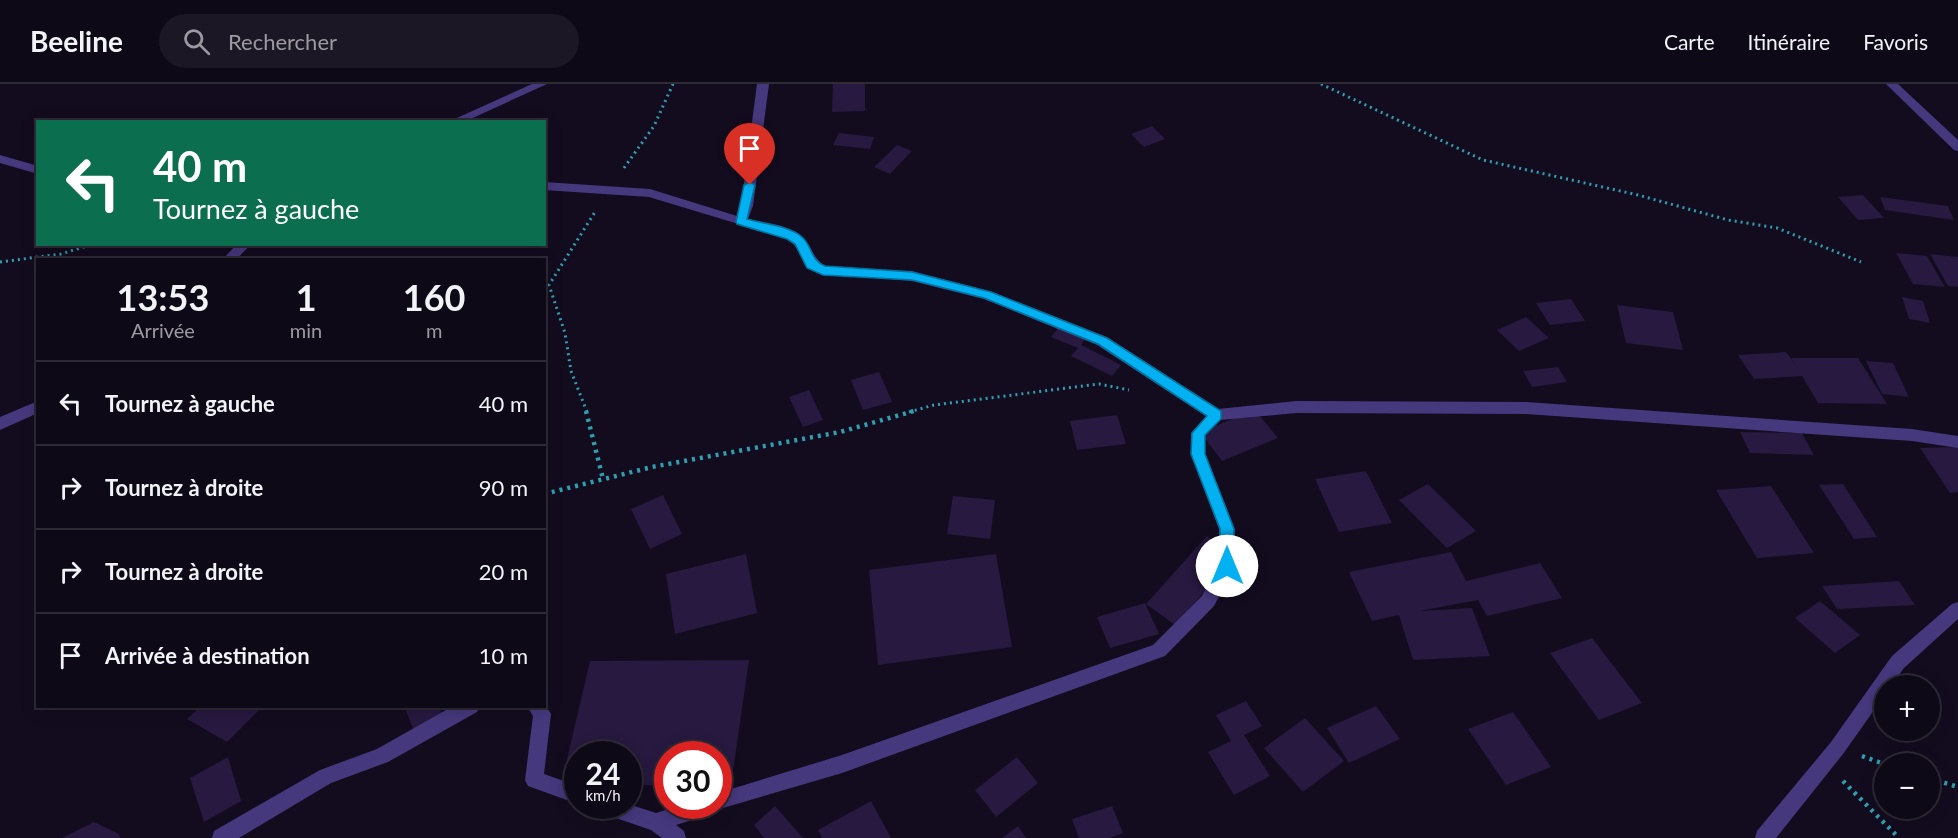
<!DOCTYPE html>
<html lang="fr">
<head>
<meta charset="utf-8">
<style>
	:root { --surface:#0e0917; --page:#1c1724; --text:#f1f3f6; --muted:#9b9aa1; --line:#2e2a36 }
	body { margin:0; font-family:Lato,sans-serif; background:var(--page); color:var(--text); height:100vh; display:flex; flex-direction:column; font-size:22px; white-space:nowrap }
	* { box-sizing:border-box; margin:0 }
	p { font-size:20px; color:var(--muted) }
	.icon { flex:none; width:33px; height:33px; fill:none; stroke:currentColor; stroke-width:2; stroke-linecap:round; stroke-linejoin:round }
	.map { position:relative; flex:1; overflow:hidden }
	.panel { position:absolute; left:36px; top:174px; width:510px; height:450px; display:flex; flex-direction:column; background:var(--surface); border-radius:0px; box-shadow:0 3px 15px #0003,0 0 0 2px var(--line) }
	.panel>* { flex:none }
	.hud { position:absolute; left:36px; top:36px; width:510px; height:126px; border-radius:0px; box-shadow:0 3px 15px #0003,0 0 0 2px var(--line); background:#0b6e4f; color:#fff; overflow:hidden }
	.tools { position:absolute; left:1874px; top:591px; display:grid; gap:12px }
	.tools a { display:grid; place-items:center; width:66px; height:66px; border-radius:50%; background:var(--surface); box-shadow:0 3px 15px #0003,0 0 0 2px var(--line); font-size:30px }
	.speed { position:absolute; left:564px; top:657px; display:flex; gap:12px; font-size:30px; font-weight:700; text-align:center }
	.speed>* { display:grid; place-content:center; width:78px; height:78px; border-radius:50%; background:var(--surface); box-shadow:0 3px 15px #0003,0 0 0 2px var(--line); line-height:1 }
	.speed small { font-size:15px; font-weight:400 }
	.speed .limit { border:9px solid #d22; background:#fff; color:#111 }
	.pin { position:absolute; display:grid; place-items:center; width:51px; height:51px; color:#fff; margin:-62px -26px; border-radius:50% 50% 50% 0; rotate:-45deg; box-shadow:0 0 6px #0007 }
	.pin .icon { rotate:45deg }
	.me { position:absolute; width:66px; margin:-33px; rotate:0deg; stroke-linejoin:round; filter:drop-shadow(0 0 4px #0008) }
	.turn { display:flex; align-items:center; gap:21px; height:126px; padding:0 18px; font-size:27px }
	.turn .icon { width:78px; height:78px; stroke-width:2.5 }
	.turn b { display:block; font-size:42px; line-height:51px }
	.eta { display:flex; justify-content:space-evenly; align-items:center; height:102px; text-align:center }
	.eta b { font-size:36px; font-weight:700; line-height:42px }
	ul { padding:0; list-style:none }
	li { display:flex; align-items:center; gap:18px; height:84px; padding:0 18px; border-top:2px solid var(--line) }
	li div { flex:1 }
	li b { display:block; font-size:22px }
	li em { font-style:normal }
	header { display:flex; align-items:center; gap:36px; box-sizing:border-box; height:84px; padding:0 30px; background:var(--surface); border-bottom:2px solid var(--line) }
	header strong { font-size:28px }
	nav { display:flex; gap:33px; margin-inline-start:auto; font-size:21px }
	.search { width:420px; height:54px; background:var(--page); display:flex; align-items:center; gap:15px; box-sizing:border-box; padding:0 21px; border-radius:33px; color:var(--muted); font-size:22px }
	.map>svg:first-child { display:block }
</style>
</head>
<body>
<header>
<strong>Beeline</strong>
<div class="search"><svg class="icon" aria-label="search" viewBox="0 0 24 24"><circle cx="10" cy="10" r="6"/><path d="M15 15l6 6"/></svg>Rechercher</div>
<nav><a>Carte</a><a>Itinéraire</a><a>Favoris</a></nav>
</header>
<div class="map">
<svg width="1958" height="754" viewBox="0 0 1958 754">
	<rect width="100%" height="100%" fill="#130c1f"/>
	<path fill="#27193f" d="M833,0H865V27L832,28Z
		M1152,42L1165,55L1144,63L1131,50Z
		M839,49L874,53L870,65L833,61Z
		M897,61L912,67L890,90L874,83Z
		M1863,111L1884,134L1858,136L1838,113Z
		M1880,113L1948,122L1954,136L1885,126Z
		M1896,169L1927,172L1945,203L1913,200Z
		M1930,170L1958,173V203L1948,202Z
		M1902,213L1923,217L1930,239L1909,235Z
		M1571,215L1585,237L1550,241L1536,219Z
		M1617,221L1673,228L1683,266L1626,259Z
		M1526,233L1549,254L1519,267L1497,246Z
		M1059,243L1086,254L1081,261L1121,281L1112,292L1071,272L1078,264L1051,253Z
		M1786,268L1797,283L1791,274H1858L1887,320L1818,319L1802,292L1754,295L1738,271Z
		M1866,277L1893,279L1909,313L1882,310Z
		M1558,283L1567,298L1532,303L1523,287Z
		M879,288L892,318L863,326L851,296Z
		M809,306L823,336L803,343L789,313Z
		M1255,326L1278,354L1222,377L1200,348Z
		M1117,331L1126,360L1077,366L1070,337Z
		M1740,348L1802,349L1814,371L1750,369Z
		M1958,363V408L1950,409L1920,364Z
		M1366,387L1392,439L1339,448L1315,395Z
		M1428,400L1476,447L1447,464L1399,416Z
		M1843,400L1877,453L1854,455L1819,401Z
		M1771,402L1814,469L1757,474L1716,406Z
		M663,411L682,450L650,465L631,425Z
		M953,412L995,416L990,455L947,450Z
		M1207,452L1236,472L1175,541L1146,520Z
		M1451,468L1466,497L1540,479L1562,514L1487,532L1478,516L1419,527L1472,524L1490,572L1413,576L1399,531L1372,537L1349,488Z
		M746,470L757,529L675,550L666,490Z
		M996,470L1012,563L878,581L869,486Z
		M1899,497L1915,521L1837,525L1822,502Z
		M1820,517L1860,551L1835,569L1795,534Z
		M1145,519L1159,550L1110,564L1097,533Z
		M1592,554L1642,619L1599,636L1550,569Z
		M749,576L731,701H718V670H668V701H628V670H578V701H561L590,577Z
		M1246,617L1262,642L1244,651L1270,692L1234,711L1208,668L1231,657L1216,631Z
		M201,622H263L227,658L187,635Z
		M404,622H439L445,638L417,654Z
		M1376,622L1400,655L1349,679L1327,644Z
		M1513,628L1551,683L1506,701L1468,645Z
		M1305,634L1344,677L1303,708L1264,664Z
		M228,673L241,717L204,738L190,694Z
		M1017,673L1038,699L996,733L975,706Z
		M871,717L891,754H822L818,746Z
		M775,722L803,754H764L754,741Z
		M1112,722L1123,749L1110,754H1079L1072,735Z
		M94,738L119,750L120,754H62Z
		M1018,742L1026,754H1002Z"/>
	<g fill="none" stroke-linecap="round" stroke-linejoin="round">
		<path stroke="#2ea0af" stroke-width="3" stroke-dasharray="2 4" stroke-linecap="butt" d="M1321,0L1483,76L1638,111L1728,136L1777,144L1861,178
			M624,84L654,42L673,0
			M0,178L61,170L93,160
			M587,328L571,287L565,249L549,201L595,128
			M909,328L934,321L1099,300L1129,306"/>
		<path stroke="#2ea0af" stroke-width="4.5" stroke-dasharray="3 5" stroke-linecap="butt" d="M586,327L603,395
			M544,410L652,383L840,348L914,327
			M1862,672L1884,680
			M1929,694L1958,703
			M1843,697L1899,754"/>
		<path fill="#46387d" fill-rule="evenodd" d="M532,0H547L464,38H448Z
			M757,0H769L753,122L748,135C766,139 794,141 805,156C813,166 814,175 825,182L912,187L992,208L1107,253L1218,325L1296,317L1526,318L1912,345L1958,352V364L1912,357L1526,330L1296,329L1220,336L1205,351V370L1235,445V482L1214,522L1165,572L842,689L716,726L708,731L676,741L684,747L686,754H662L651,746L601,729L599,722H628V720L656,729L679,722H718V709L842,671L1153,561L1202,512L1219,481V445L1191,370V349L1206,332L1097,261L984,215L912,197L818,189C802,181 801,162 785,154L649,113L544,106V98L650,105L737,132L741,122Z
			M1886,0H1898L1958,56V67L1954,66Z
			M0,71L38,82V90L0,79Z
			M237,160H251L236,176H222Z
			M38,317V329L0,346V333Z
			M1958,518V535L1904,584L1891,602H1884V612L1843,670L1776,754H1755L1757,747L1831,658L1892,572L1952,520Z
			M544,619L551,630L544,690L578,702V720L528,702L525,696L533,632L527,622H544Z
			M453,622H480L477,628L388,678L331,699L239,754H212L214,747L320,686L377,665Z"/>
	</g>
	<path fill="#03b1f2" stroke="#02739d" stroke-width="1.5" d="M750,98L755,101L747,135C763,140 790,142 802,153C813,163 810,176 825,182L912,188L991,208L1107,254L1221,327V335L1205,351V370L1234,445L1232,487L1227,489L1220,482V445L1191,370L1192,349L1207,332L1098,260L984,214L912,196L823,191L807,184L795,160L787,155L737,140L736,138L744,101Z"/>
</svg>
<div class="tools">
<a>+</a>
<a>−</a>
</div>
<div class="speed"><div>24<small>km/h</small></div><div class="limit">30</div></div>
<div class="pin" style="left:750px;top:101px;background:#d93025"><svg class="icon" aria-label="arrive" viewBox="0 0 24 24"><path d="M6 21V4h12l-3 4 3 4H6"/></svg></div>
<svg class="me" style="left:1227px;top:482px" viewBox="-20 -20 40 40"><circle r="19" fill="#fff"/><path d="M0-13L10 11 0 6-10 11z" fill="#03b1f2"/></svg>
<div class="hud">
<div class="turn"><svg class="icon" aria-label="left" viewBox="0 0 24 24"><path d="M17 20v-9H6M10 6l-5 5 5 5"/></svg><div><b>40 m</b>Tournez à gauche</div></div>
</div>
<section class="panel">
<div class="eta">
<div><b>13:53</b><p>Arrivée</p></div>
<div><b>1</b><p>min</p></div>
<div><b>160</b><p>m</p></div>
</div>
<ul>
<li><svg class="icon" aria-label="left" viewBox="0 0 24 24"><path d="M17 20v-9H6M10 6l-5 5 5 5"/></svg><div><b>Tournez à gauche</b></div><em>40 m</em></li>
<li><svg class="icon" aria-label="right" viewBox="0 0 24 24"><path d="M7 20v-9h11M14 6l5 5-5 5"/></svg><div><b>Tournez à droite</b></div><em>90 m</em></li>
<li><svg class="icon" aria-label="right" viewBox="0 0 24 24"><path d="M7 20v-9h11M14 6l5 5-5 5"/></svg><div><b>Tournez à droite</b></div><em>20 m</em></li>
<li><svg class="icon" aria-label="arrive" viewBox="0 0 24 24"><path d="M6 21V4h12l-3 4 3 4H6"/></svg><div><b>Arrivée à destination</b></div><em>10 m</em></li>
</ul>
</section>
</div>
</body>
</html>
